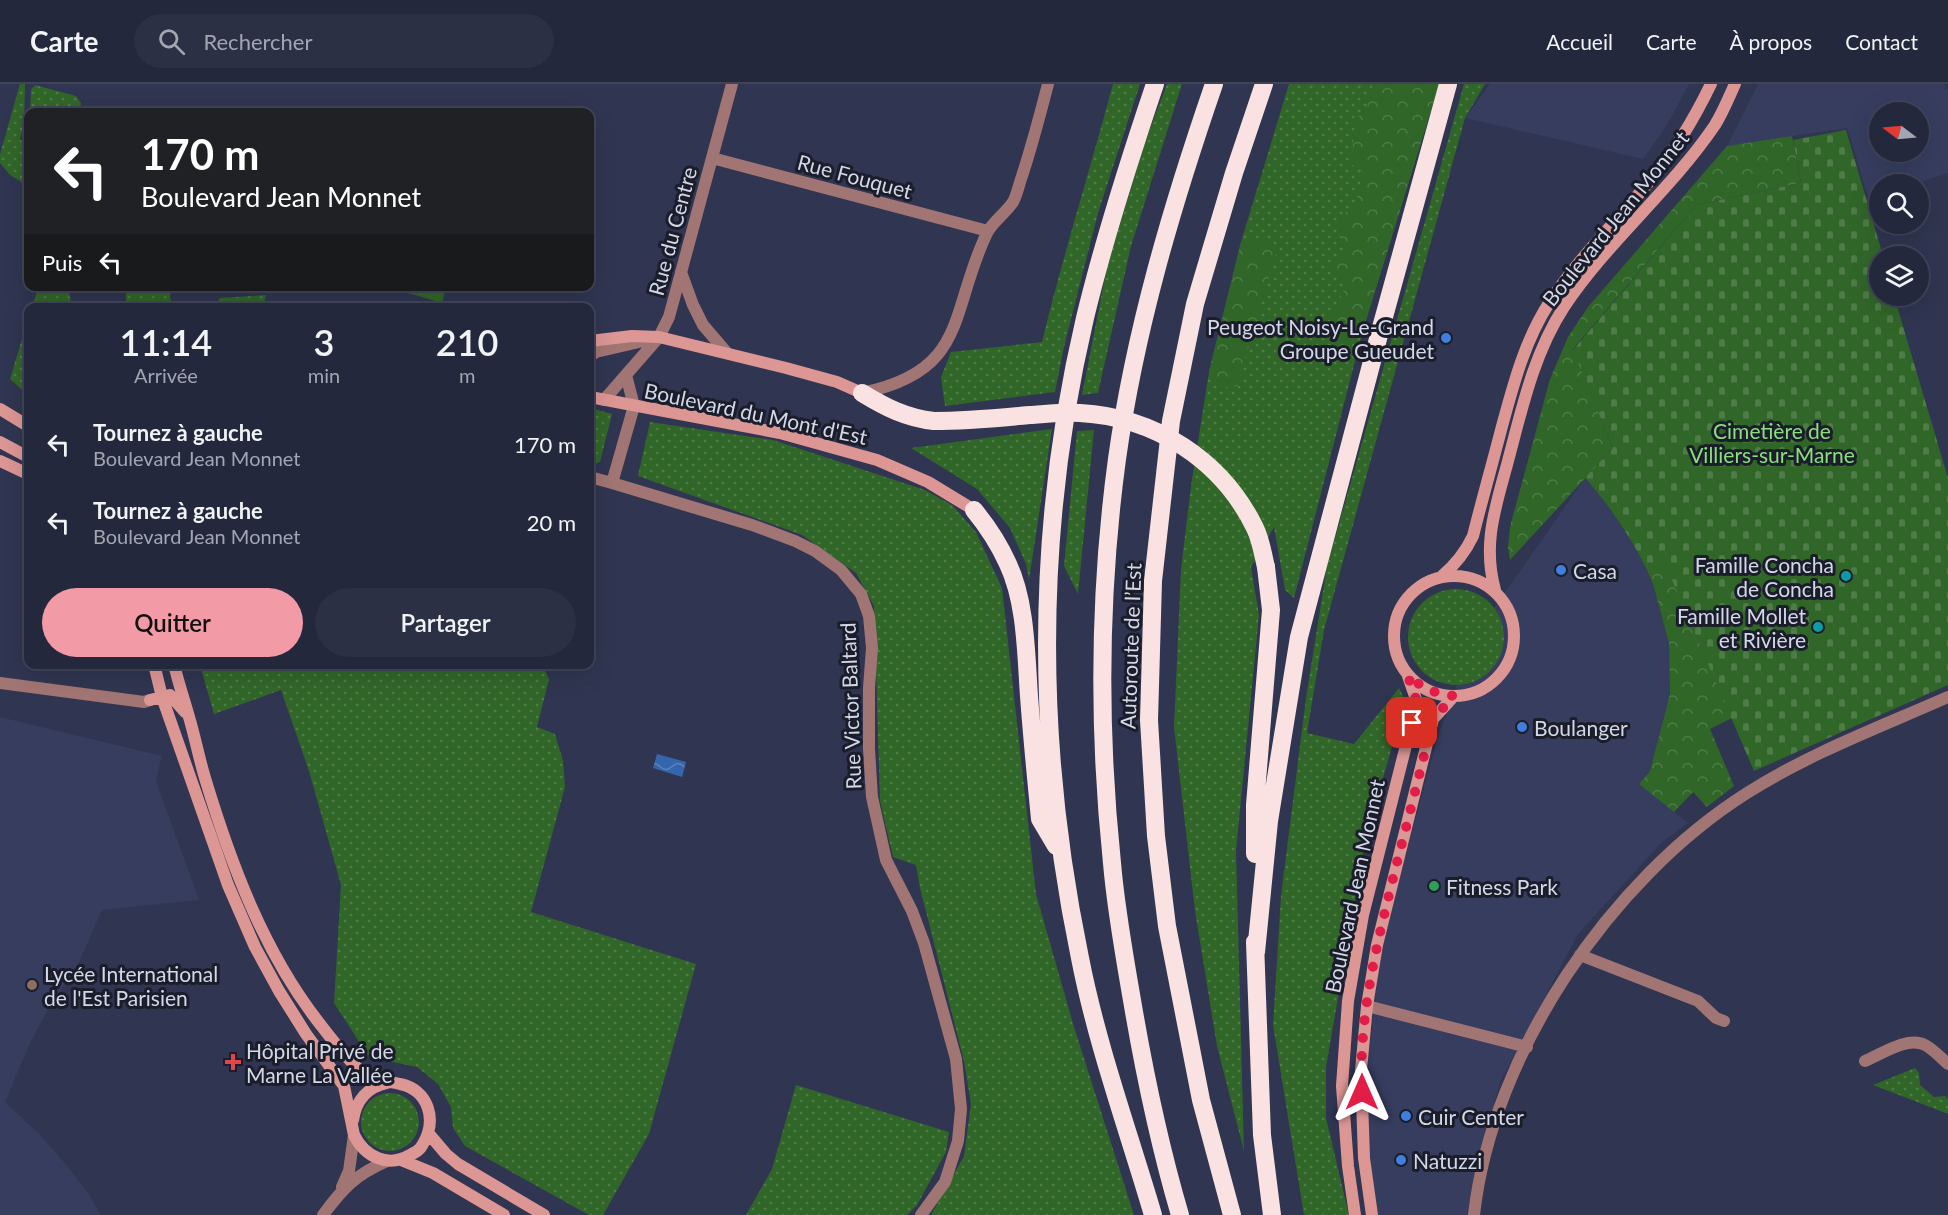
<!DOCTYPE html>
<html lang="fr">
<head>
<meta charset="utf-8">
<style>
	:root { --surface:#24283d; --page:#2c3044; --text:#f1f3f6; --muted:#a3a6b0; --line:#414457; --accent:#f39aa7 }
	body { margin:0; font-family:Lato,sans-serif; background:var(--page); color:var(--text); height:100vh; display:flex; flex-direction:column; font-size:22px; white-space:nowrap }
	* { box-sizing:border-box; margin:0 }
	p { font-size:20px; color:var(--muted) }
	.icon { flex:none; width:33px; height:33px; fill:none; stroke:currentColor; stroke-width:2; stroke-linecap:round; stroke-linejoin:round }
	.map { position:relative; flex:1; overflow:hidden }
	.side { position:absolute; left:24px; top:219px; width:570px; height:366px; display:flex; flex-direction:column; background:var(--surface); border-radius:12px; box-shadow:0 6px 24px #0002,0 0 0 2px var(--line) }
	.side>* { flex:none }
	.guide { position:absolute; left:24px; top:24px; width:570px; height:183px; border-radius:12px; box-shadow:0 6px 24px #0002,0 0 0 2px var(--line); background:#202124; color:#fff; overflow:hidden }
	.needle { width:39px; rotate:286deg }
	.controls { position:absolute; left:1869px; top:18px; display:grid; gap:12px }
	.controls a { display:grid; place-items:center; width:60px; height:60px; border-radius:50%; background:var(--surface); box-shadow:0 6px 24px #0002,0 0 0 2px var(--line); font-size:30px }
	.pin { position:absolute; display:grid; place-items:center; width:51px; height:51px; color:#fff; margin:-26px; border-radius:12px; box-shadow:0 3px 9px #0006 }
	.me { position:absolute; width:66px; margin:-33px; rotate:0deg; stroke-linejoin:round; filter:drop-shadow(0 0 4px #0008) }
	.turn { display:flex; align-items:center; gap:21px; height:126px; padding:0 18px; font-size:27px }
	.turn .icon { width:78px; height:78px; stroke-width:2.5 }
	.turn b { display:block; font-size:42px; line-height:51px }
	.then { display:flex; align-items:center; height:57px; padding:0 18px; background:#0003; gap:12px; font-size:22px }
	.eta { display:flex; justify-content:space-evenly; align-items:center; height:102px; text-align:center }
	.eta b { font-size:36px; font-weight:600; line-height:42px }
	.action { display:flex; gap:12px; margin-top:auto; padding:12px 18px }
	.action a { flex:1; height:69px; border-radius:36px; background:var(--accent); color:#111; font-size:24px; font-weight:600; line-height:69px; text-align:center }
	.action a+a { background:var(--page); color:var(--text) }
	ul { padding:0; list-style:none }
	li { display:flex; align-items:center; gap:18px; height:78px; padding:0 18px }
	li div { flex:1 }
	li b { display:block; font-size:22px }
	li em { font-style:normal }
	header { display:flex; align-items:center; gap:36px; box-sizing:border-box; height:84px; padding:0 30px; background:var(--surface); border-bottom:2px solid var(--line) }
	header strong { font-size:28px }
	nav { display:flex; gap:33px; margin-inline-start:auto; font-size:21px }
	.search { width:420px; height:54px; background:var(--page); display:flex; align-items:center; gap:15px; box-sizing:border-box; padding:0 21px; border-radius:33px; color:var(--muted); font-size:22px }
	.map>svg:first-child { display:block }
</style>
</head>
<body>
<header>
<strong>Carte</strong>
<div class="search"><svg class="icon" aria-label="search" viewBox="0 0 24 24"><circle cx="10" cy="10" r="6"/><path d="M15 15l6 6"/></svg>Rechercher</div>
<nav><a>Accueil</a><a>Carte</a><a>À propos</a><a>Contact</a></nav>
</header>
<div class="map">
<svg width="1948" height="1131" viewBox="0 0 1948 1131">
	<defs>
		<pattern id="grass-dots" width="8" height="8" patternUnits="userSpaceOnUse" patternTransform="scale(1.5)"><rect width="8" height="8" fill="#316629"/><path d="M2 2h.1M6 6h.1" fill="none" stroke="#4e7b48" stroke-width="1.8" stroke-linecap="round"/></pattern>
		<pattern id="forest-crowns" width="20" height="18" patternUnits="userSpaceOnUse" patternTransform="scale(1.5)"><rect width="20" height="18" fill="#316629"/><path d="M2 6a3 3 0 1 1 6 0M12 15a3 3 0 1 1 6 0" fill="none" stroke="#4e7b48"/></pattern>
		<pattern id="cemetery-stones" width="16" height="16" patternUnits="userSpaceOnUse" patternTransform="scale(1.5)"><rect width="16" height="16" fill="#316629"/><path d="M2 7V4a2 2 0 0 1 4 0v3zM10 15v-3a2 2 0 0 1 4 0v3z" fill="#4e7b48"/></pattern>
		<pattern id="water-waves" width="16" height="10" patternUnits="userSpaceOnUse" patternTransform="scale(1.5)"><rect width="16" height="10" fill="#3466ad"/><path d="M0 5q4-4 8 0t8 0" fill="none" stroke="#5a82bc"/></pattern>
	</defs>
	<rect width="100%" height="100%" fill="#303551"/>
	<path fill="#373d5f" fill-rule="evenodd" d="M1490,0H1689L1667,41L1643,75L1465,34Z
		M1758,0H1944L1948,5V89L1915,100H1880L1879,113L1869,116L1847,44L1727,62ZM1880,28H1918V68H1880Z
		M1585,394L1608,420L1634,460L1653,500L1669,559L1670,610L1650,687L1639,700L1688,739L1661,759L1578,850L1500,998L1471,1112L1470,1131H1377L1368,1074L1367,988L1381,862L1437,655L1474,553Z
		M0,633L162,672L156,697L199,816L102,826L79,878L49,924L29,961L5,1018L41,1052L64,1078L88,1109L101,1131H0Z"/>
	<path fill="url(#grass-dots)" d="M20,0H25L24,40L20,55L28,64V102L10,91L0,79V70Z
		M1113,0H1140L1098,129L1064,263L1055,308L945,322L941,293L951,268L1042,258C1063,171 1090,86 1113,0Z
		M1167,0H1182L1131,162L1098,309L1082,311L1107,183L1145,58Z
		M1289,0H1439L1363,246L1294,514L1285,506L1274,443L1251,483L1259,531L1236,767L1244,1067L1217,962L1195,827L1174,643L1181,486L1191,402L1209,288L1241,158Z
		M1464,0H1485L1465,34L1324,546L1307,649L1354,660L1399,604L1405,616L1365,758L1326,983V1034L1349,1131H1304L1273,941L1281,812L1306,614L1327,482Z
		M35,1L76,12L81,19L78,28H30L31,6Z
		M39,202L68,203L72,223H32Z
		M126,203H171L170,214L174,223H126Z
		M266,211L263,223H215L220,214Z
		M28,235V311L10,295Z
		M590,324L612,330L600,378L590,382Z
		M650,338L773,356L925,406L952,421L976,448L1002,504L1036,810L1074,943L1134,1131H931L964,1072L971,1020L964,977L920,804L916,781L893,773L880,717L874,522L856,489L802,451L638,392Z
		M1052,345L1029,496L1026,480L1010,444L977,405L911,364Z
		M1094,346L1078,510L1064,482L1077,347Z
		M1408 553a48 48 0 1 1 96 0a48 48 0 1 1-96 0Z
		M200,581H547L545,587L549,595L537,643L555,650L563,677L565,703L531,828L696,880L649,1050L603,1131H589L465,1062L453,1044L451,1023L438,1000L417,983L369,973L334,919L341,801L309,687L281,606L214,630Z
		M1915,984L1919,989L1920,1001L1934,1013L1945,1012L1948,1015V1030L1873,1001Z
		M796,1001L949,1048L946,1068L917,1121L907,1131H746L772,1085Z
		M361 1038a29 29 0 1 1 58 0a29 29 0 1 1-58 0Z"/>
	<path fill="url(#forest-crowns)" d="M1373,0H1439L1363,246L1345,270L1329,252L1335,225L1347,199L1328,187L1347,165L1335,140L1356,118L1363,88L1351,80L1355,37L1367,23Z
		M1792,52L1801,99L1696,121L1573,265L1613,364L1510,476L1508,463L1510,443L1550,295L1568,253L1588,223L1727,62Z
		M1241,158H1272L1278,163L1237,302L1222,304L1209,288Z
		M1663,474L1732,634L1710,645L1734,702L1707,723L1693,708L1674,728L1639,700L1650,687L1670,610L1669,559L1653,500L1645,482Z"/>
	<path fill="url(#cemetery-stones)" d="M1846,46L1883,172H1880V212H1894L1948,394V601L1754,687L1663,475L1645,482C1629,450 1609,421 1585,394L1613,364L1573,266L1696,121L1801,99L1793,56Z"/>
	<path fill="#316629" d="M388,203H446L442,219Z"/>
	<path fill="url(#water-waves)" d="M657,670L686,678L682,693L653,684Z"/>
	<g fill="none" stroke-linecap="round" stroke-linejoin="round">
		<path stroke="#a17573" stroke-width="12" d="M712,74L988,147
			M681,188L693,221L703,241L727,269
			M590,272L596,268L652,255
			M862,309C969,287 949,228 987,149C993,137 1006,129 1013,118C1017,111 1019,100 1022,92C1032,62 1040,31 1048,0
			M604,316L659,253L669,233L732,0
			M590,393L612,399L634,322L626,291
			M612,399L752,441L795,457L815,467L841,486L861,510L869,532L872,564L869,604V665L872,713L886,776L912,827L924,859L956,975L961,1025L958,1057L945,1098L921,1131
			M0,599L144,618L150,616
			M1580,871L1698,917L1716,934L1724,937
			M1367,922L1527,963
			M1865,977C1882,970 1907,952 1925,961C1933,965 1941,974 1948,980
			M342,1103L349,1087L354,1051
			M323,1131C343,1104 355,1091 387,1077
			M1474,1131C1492,969 1611,795 1747,709C1810,669 1880,643 1948,613"/>
		<path stroke="#dc9694" stroke-width="12" d="M590,257L632,252L659,253L786,284L837,298L862,309
			M590,313L780,349L877,376L928,398L974,426
			M0,325L28,342
			M0,358L28,373
			M0,377L28,390
			M1394 552a60 60 0 1 1 120 0a60 60 0 1 1-120 0Z
			M1442,492C1456,480 1465,469 1473,452C1482,416 1492,381 1501,346C1513,302 1524,258 1549,219C1579,173 1619,135 1653,93C1677,64 1695,33 1711,0
			M1495,506C1482,459 1496,422 1508,377C1522,324 1534,269 1564,223C1608,157 1671,106 1715,41C1723,28 1729,13 1735,0
			M154,580L162,613L228,801L255,863L279,907L306,950L344,1002L354,1051C365,1073 388,1084 410,1071C416,1068 420,1066 423,1060C437,1036 429,1006 400,1000C388,997 376,997 365,990C352,982 330,953 320,940C264,869 231,780 205,694C199,674 195,653 189,633C184,615 178,598 174,580
			M150,616L170,611L185,628
			M353,1036C356,1016 368,1003 387,999
			M429,1050L446,1070L458,1080L544,1131
			M401,1076L433,1089L504,1131
			M1355,1131L1348,1082L1342,1002L1348,917L1363,831L1417,618L1408,592
			M1372,1131L1364,1074L1361,986L1367,922L1377,861L1433,635L1454,612"/>
		<path stroke="#f9e2e1" stroke-width="18" d="M862,309C885,323 906,334 934,337
			M974,426C988,443 999,460 1008,480C1026,518 1026,570 1029,612C1032,653 1036,694 1040,735L1056,762
			M1255,770V721L1271,526L1266,483
			M1255,858L1262,1051L1272,1131
			M1256,868L1269,737L1299,553L1379,251L1448,0
			M1153,1131C1128,1046 1097,961 1080,874C1036,662 1035,446 1085,234C1104,155 1129,77 1155,0
			M1180,1131C1160,1063 1145,992 1133,922C1125,875 1116,827 1112,779C1098,645 1099,508 1117,375C1135,246 1172,122 1214,0
			M1232,1131L1201,1016L1167,842L1156,752L1149,636L1153,497L1171,337L1195,220L1234,89L1264,0"/>
		<path stroke="#f9e2e1" stroke-width="18" d="M934,337C966,337 998,334 1030,331C1046,330 1064,328 1080,329C1155,333 1222,376 1255,444C1261,456 1263,471 1266,483"/>
	</g>
	<g fill="none" stroke-linecap="round" stroke-linejoin="round">
		<path stroke="#e11d48" stroke-width="10" stroke-dasharray="0 18" d="M1362,1008C1358,932 1378,856 1396,782C1409,733 1421,684 1433,635L1454,612C1435,610 1423,604 1408,592L1417,618L1412,639"/>
	</g>
	<g fill="#3f7fe0" stroke="#1b1e2a" stroke-width="2">
		<circle cx="1446" cy="254" r="6"/>
		<circle cx="1561" cy="486" r="6"/>
		<circle cx="1522" cy="643" r="6"/>
		<circle cx="1406" cy="1032" r="6"/>
		<circle cx="1401" cy="1076" r="6"/>
	</g>
	<g fill="#0f9aa8" stroke="#1b1e2a" stroke-width="2">
		<circle cx="1846" cy="492" r="6"/>
		<circle cx="1818" cy="543" r="6"/>
	</g>
	<circle fill="#2e9e5b" stroke="#1b1e2a" stroke-width="2" cx="1434" cy="802" r="6"/>
	<circle fill="#8d6e63" stroke="#1b1e2a" stroke-width="2" cx="32" cy="901" r="6"/>
	<path fill="#e0444e" stroke="#1b1e2a" stroke-width="2" d="M230 969h6v6h6v6h-6v6h-6v-6h-6v-6h6z"/>
	<g text-anchor="middle" dominant-baseline="central" stroke-width="6" stroke-linejoin="round" paint-order="stroke">
		<g font-size="21" fill="#d3d8e9" stroke="#1b1e2a">
			<text transform="translate(855 92) rotate(15)">Rue Fouquet</text>
			<text transform="translate(1615 134) rotate(-51)">Boulevard Jean Monnet</text>
			<text transform="translate(672 147) rotate(-75)">Rue du Centre</text>
			<text transform="translate(756 329) rotate(12)">Boulevard du Mont d'Est</text>
			<text transform="translate(1130 562) rotate(-88)">Autoroute de l’Est</text>
			<text transform="translate(850 622) rotate(-92)">Rue Victor Baltard</text>
			<text transform="translate(1354 802) rotate(-78)">Boulevard Jean Monnet</text>
		</g>
		<g font-size="21" fill="#d3d8e9" stroke="#1b1e2a" text-anchor="start">
			<text x="1434" y="242" text-anchor="end">Peugeot Noisy-Le-Grand<tspan x="1434" dy="24">Groupe Gueudet</tspan></text>
			<text x="1834" y="480" text-anchor="end">Famille Concha<tspan x="1834" dy="24">de Concha</tspan></text>
			<text x="1573" y="486">Casa</text>
			<text x="1806" y="531" text-anchor="end">Famille Mollet<tspan x="1806" dy="24">et Rivière</tspan></text>
			<text x="1534" y="643">Boulanger</text>
			<text x="1446" y="802">Fitness Park</text>
			<text x="44" y="889">Lycée International<tspan x="44" dy="24">de l'Est Parisien</tspan></text>
			<text x="246" y="966">Hôpital Privé de<tspan x="246" dy="24">Marne La Vallée</tspan></text>
			<text x="1418" y="1032">Cuir Center</text>
			<text x="1413" y="1076">Natuzzi</text>
		</g>
		<g font-size="21" fill="#89df7e" stroke="#1b1e2a">
			<text x="1772" y="346">Cimetière de<tspan x="1772" dy="24">Villiers-sur-Marne</tspan></text>
		</g>
	</g>
</svg>
<div class="controls">
<a><svg class="needle" viewBox="-14 -14 28 28"><path d="M0-13l5 13h-10z" fill="#e53935"/><path d="M0 13l5-13h-10z" fill="#a3a6b0"/></svg></a>
<a><svg class="icon" aria-label="search" viewBox="0 0 24 24"><circle cx="10" cy="10" r="6"/><path d="M15 15l6 6"/></svg></a>
<a><svg class="icon" aria-label="layers" viewBox="0 0 24 24"><path d="M12 4l9 5-9 5-9-5zM3 14l9 5 9-5"/></svg></a>
</div>
<div class="pin" style="left:1412px;top:639px;background:#d93025"><svg class="icon" aria-label="arrive" viewBox="0 0 24 24"><path d="M6 21V4h12l-3 4 3 4H6"/></svg></div>
<svg class="me" style="left:1362px;top:1008px" viewBox="-20 -20 40 40"><path d="M0-17L14 15 0 8-14 15z" fill="#e11d48" stroke="#fff" stroke-width="4"/></svg>
<div class="guide">
<div class="turn"><svg class="icon" aria-label="left" viewBox="0 0 24 24"><path d="M17 20v-9H6M10 6l-5 5 5 5"/></svg><div><b>170 m</b>Boulevard Jean Monnet</div></div>
<div class="then">Puis<svg class="icon" aria-label="left" viewBox="0 0 24 24"><path d="M17 20v-9H6M10 6l-5 5 5 5"/></svg></div>
</div>
<section class="side">
<div class="eta">
<div><b>11:14</b><p>Arrivée</p></div>
<div><b>3</b><p>min</p></div>
<div><b>210</b><p>m</p></div>
</div>
<ul>
<li><svg class="icon" aria-label="left" viewBox="0 0 24 24"><path d="M17 20v-9H6M10 6l-5 5 5 5"/></svg><div><b>Tournez à gauche</b><p>Boulevard Jean Monnet</p></div><em>170 m</em></li>
<li><svg class="icon" aria-label="left" viewBox="0 0 24 24"><path d="M17 20v-9H6M10 6l-5 5 5 5"/></svg><div><b>Tournez à gauche</b><p>Boulevard Jean Monnet</p></div><em>20 m</em></li>
</ul>
<div class="action"><a>Quitter</a><a>Partager</a></div>
</section>
</div>
</body>
</html>
